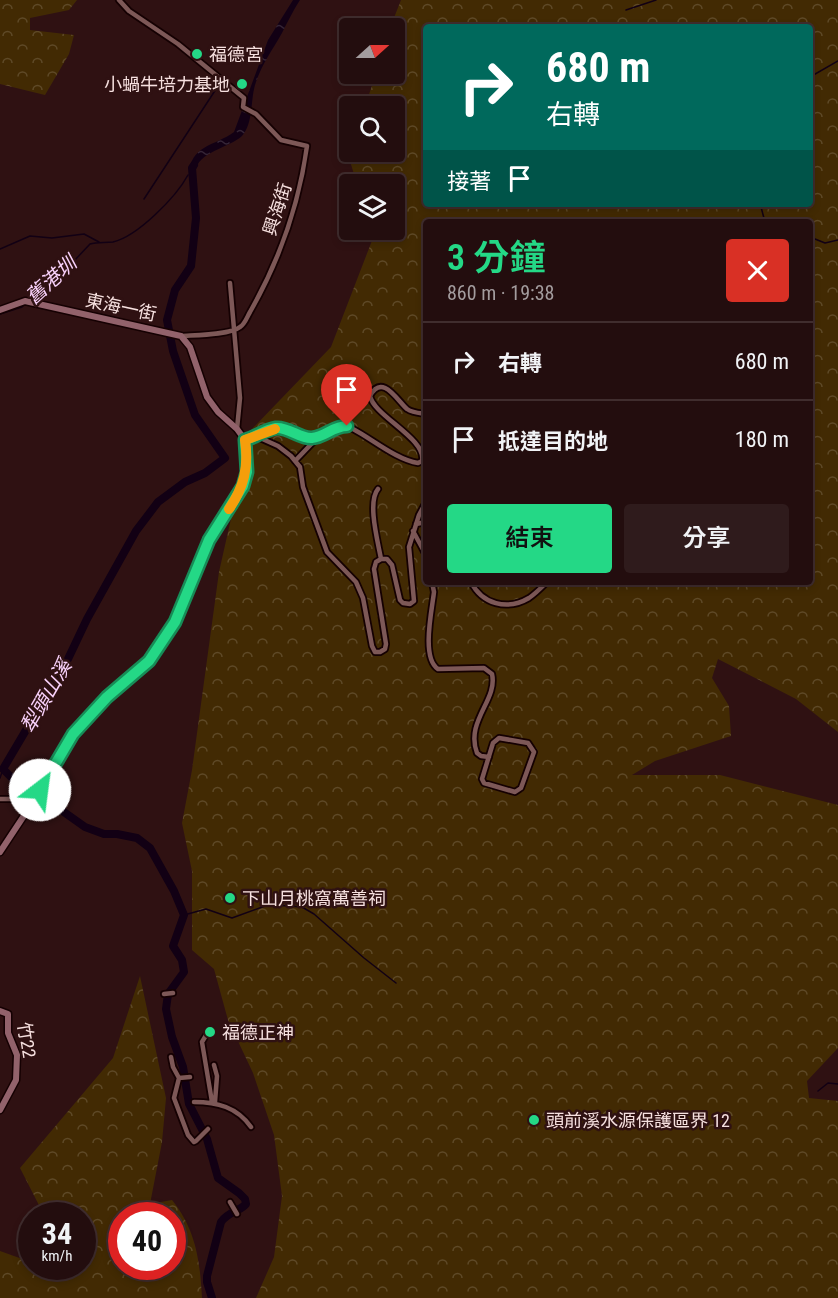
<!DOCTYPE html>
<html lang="zh-TW">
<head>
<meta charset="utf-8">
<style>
	:root { --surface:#230d0e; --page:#2f1b1c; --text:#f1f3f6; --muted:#a39c9e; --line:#402d2e; --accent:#24d886 }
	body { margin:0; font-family:"Roboto Condensed","Noto Sans TC",sans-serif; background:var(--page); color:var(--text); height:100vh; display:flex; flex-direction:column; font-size:22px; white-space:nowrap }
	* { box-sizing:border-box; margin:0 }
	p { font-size:20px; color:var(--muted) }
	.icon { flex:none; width:33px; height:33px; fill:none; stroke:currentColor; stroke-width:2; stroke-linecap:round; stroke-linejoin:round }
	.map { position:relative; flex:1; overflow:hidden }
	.drawer { position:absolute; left:423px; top:219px; width:390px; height:366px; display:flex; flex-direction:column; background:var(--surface); border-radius:6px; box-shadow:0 3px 9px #0003,0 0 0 2px var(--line) }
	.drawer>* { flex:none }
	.hud { position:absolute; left:423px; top:24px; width:390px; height:183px; border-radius:6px; box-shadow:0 3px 9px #0003,0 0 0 2px var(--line); background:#00695c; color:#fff; overflow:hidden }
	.needle { width:39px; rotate:69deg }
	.tools { position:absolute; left:339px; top:18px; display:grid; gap:12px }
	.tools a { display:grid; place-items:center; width:66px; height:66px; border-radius:6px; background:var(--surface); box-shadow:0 3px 9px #0003,0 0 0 2px var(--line); font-size:30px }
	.speed { position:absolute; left:18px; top:1202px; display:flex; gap:12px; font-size:30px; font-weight:700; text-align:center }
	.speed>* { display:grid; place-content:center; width:78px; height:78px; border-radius:50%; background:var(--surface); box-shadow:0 3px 9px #0003,0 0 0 2px var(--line); line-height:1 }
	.speed small { font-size:15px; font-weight:400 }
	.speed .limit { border:9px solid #d22; background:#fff; color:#111 }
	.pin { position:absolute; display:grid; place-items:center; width:51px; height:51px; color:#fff; margin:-62px -26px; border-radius:50% 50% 50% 0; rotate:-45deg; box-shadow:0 0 6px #0007 }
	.pin .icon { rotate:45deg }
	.me { position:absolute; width:66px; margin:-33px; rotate:30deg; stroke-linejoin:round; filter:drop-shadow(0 0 4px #0008) }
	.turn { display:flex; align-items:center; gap:21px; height:126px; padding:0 24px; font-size:27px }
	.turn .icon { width:78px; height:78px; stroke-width:2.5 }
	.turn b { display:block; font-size:42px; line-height:51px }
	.then { display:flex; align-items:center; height:57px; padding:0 24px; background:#0003; gap:12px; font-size:22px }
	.round { display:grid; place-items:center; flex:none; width:63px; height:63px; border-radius:6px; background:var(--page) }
	.summary { display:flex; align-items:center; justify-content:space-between; height:102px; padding:0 24px }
	h1 { font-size:36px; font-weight:600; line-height:45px; color:var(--accent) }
	.primary-button { display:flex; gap:12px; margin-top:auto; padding:12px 24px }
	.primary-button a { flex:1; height:69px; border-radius:6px; background:var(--accent); color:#111; font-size:24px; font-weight:600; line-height:69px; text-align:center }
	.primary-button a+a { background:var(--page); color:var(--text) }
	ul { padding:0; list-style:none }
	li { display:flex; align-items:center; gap:18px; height:78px; padding:0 24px; border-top:2px solid var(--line) }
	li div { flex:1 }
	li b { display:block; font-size:22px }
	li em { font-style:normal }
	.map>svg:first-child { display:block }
</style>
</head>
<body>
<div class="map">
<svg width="838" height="1298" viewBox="0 0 838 1298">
	<defs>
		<pattern id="forest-crowns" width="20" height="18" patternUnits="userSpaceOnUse" patternTransform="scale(1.5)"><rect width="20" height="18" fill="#422a03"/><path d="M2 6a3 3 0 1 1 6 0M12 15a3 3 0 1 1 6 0" fill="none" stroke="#5e4927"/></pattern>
		<pattern id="water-ripples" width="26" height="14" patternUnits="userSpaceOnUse" patternTransform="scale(1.5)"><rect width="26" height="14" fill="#120014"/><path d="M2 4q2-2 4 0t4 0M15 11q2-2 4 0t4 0" fill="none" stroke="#352536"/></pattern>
	</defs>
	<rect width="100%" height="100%" fill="#2f1112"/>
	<path fill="url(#forest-crowns)" fill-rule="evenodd" d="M0,0H77L69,10L30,18V30L74,35L69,54L45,95L0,84Z
		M401,0H838V732L796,699L718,659L712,678L729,706L731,736L655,761L632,775H720L838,805V1048L807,1081L809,1098L838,1101V1298H256L274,1257L282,1196L274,1135L253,1073L228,1020L214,969L192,950V871L182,823L192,770L219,572L251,430L331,347L373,238L370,230H394V184H357L350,161L353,152H394V106H365L376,74H394V28H390ZM426,27H810V204H426ZM426,222H810V582H426Z
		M140,976L166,1098L162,1142L150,1204L172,1200C196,1230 200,1261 202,1298H0V1251L25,1260L31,1249L32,1266H82V1215H44L20,1168L113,1058ZM122,1215H172V1266H122Z"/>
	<path fill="url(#water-ripples)" d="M293,0H300C293,11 288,21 282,33C273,49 262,64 256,82C250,98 254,123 242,136C231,147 195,153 196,172L191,176L189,175C190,145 215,146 234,132L268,40Z"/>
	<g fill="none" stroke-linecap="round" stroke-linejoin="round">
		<path stroke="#120014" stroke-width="1.5" d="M626,10L656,0
			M810,77L838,61
			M144,199L220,83
			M758,204L761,207L765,222
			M810,237L825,243L838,240
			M0,249L30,236L52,238L84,234L99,242
			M30,300L57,279L90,244C97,242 105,243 113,242C138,236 176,197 188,175
			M0,314L22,307L26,303
			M0,778L3,769
			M184,915L206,909L232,918L265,906L275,905L302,907L314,914L364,958L396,983
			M818,1091L828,1083L838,1084"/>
		<path stroke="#120014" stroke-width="8" d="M194,165L192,168L196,218L191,266L175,290L167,320L173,351L195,415L225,458L205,473L185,482L158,502L136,531L87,619L68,659L3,769L20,786L54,805L85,827L104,834H117L137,838L150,848L174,891L184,915L173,946L182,960L184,972L168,994L166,1009L172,1037L183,1067L189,1104L207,1139L218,1178L239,1193L245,1199L246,1204C239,1212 229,1211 221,1222L207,1276V1282L212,1298"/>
		<g stroke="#150002" stroke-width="8">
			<path id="street" d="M119,0L129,11L178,44L244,98L243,107L256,114L281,140L307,146C299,204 279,261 250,312C247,317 245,324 240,327C230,335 195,335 181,336
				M230,283L240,398L237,429
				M258,437L278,446L291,456L300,467L303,487L327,552L356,582L363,598L372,646L375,652H380L385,649L386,644L374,569L376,562L381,559H387L392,565L400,600L403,603L410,604L414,601L409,547L419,515L426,502
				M245,440C260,436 271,425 288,430C295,432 302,438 310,439C326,439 336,419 353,429C372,439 397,460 418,463L422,461C427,439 374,416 370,396C382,373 397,400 407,409C413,413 419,413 426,414
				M295,461L318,437
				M378,489C367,502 378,542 381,559
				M416,524L426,522
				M413,531L426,555
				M432,582L434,592C432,610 421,658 438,669L484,668L492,674C498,700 465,721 477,753L481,756L489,757
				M471,582C482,604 507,611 529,598C535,594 542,587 547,582
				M499,738L528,743L534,752L521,788L515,792L484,783L482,779L493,743Z
				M0,799H22L33,802
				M164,994L173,993
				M208,1032L202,1042L212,1102
				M171,1057L173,1067L179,1078L190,1077
				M214,1065L217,1076L215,1102
				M179,1078L174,1098L188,1135L194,1142L196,1141L208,1129
				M194,1102C217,1102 237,1107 251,1127
				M230,1202L237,1214"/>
		</g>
		<g stroke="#150002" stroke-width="9">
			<path id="secondary" d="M0,310L25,301L181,336L190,347L207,397L218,412L237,429L245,440L247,472L243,486L209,540L187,597L175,622L159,648L141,670L107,697L73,734L33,802L0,852
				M0,1011L8,1014V1033L17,1055L16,1080L0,1110"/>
		</g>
		<use href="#street" stroke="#7d5857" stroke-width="4.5"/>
		<use href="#secondary" stroke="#92626b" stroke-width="6"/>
	</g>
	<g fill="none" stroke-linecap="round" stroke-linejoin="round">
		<g stroke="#178c57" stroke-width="15">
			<path id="route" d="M40,790L73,734L107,697L149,661L175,622L209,540L243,486L247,472L245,440C256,437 264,430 276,428C289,427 300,439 312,438C325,437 333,426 347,426"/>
		</g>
		<use href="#route" stroke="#24d886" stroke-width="10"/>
		<path stroke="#f59e0b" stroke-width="10" d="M229,509C244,487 249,467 245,440L275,429"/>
	</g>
	<g fill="#24d886" stroke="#2f1112" stroke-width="2">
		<circle cx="197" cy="54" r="6"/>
		<circle cx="242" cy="84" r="6"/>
		<circle cx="230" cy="898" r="6"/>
		<circle cx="210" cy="1032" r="6"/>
		<circle cx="534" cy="1120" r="6"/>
	</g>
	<g text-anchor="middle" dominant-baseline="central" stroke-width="5" stroke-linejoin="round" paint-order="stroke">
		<g font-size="18" fill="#f6e0df" stroke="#2f1112" text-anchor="start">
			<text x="209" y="54">福德宮</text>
			<text x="230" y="84" text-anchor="end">小蝸牛培力基地</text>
			<text x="242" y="898">下山月桃窩萬善祠</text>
			<text x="222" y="1032">福德正神</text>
			<text x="546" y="1120">頭前溪水源保護區界 12</text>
		</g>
		<g font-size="18" fill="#f6e0df" stroke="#2f1112">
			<text transform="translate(277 209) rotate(-72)">興海街</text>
			<text transform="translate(121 307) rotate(12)">東海一街</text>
			<text transform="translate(27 1040) rotate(81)">竹22</text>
		</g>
		<g font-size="20" font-style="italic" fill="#f9d2fb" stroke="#2f1112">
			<text transform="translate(51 280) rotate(-42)">舊港圳</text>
			<text transform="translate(46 696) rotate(-60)">犁頭山溪</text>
		</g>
	</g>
</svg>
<div class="tools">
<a><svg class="needle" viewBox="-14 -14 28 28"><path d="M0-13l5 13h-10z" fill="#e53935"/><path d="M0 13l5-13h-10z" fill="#a39c9e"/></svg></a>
<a><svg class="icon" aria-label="search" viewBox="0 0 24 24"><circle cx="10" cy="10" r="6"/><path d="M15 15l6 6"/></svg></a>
<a><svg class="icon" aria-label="layers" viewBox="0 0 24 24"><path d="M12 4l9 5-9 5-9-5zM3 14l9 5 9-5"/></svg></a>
</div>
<div class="speed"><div>34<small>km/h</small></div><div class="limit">40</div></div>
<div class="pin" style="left:347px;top:426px;background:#d93025"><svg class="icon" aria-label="arrive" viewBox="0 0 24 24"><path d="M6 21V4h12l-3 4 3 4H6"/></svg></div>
<svg class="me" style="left:40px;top:790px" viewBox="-20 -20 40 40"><circle r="19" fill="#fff"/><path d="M0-13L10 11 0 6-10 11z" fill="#24d886"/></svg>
<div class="hud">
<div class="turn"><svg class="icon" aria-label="right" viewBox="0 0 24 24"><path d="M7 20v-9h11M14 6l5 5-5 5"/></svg><div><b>680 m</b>右轉</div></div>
<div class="then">接著<svg class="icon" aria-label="arrive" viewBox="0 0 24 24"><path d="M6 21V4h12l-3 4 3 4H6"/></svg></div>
</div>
<section class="drawer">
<div class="summary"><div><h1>3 分鐘</h1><p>860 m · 19:38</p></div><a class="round" style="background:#d93025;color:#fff"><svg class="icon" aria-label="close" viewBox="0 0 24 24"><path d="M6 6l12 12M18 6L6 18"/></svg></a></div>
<ul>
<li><svg class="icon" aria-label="right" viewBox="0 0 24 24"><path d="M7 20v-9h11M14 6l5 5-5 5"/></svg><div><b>右轉</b></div><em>680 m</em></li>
<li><svg class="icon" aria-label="arrive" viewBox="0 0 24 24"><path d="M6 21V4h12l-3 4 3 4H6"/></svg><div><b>抵達目的地</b></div><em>180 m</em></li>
</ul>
<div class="primary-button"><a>結束</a><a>分享</a></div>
</section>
</div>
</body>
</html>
